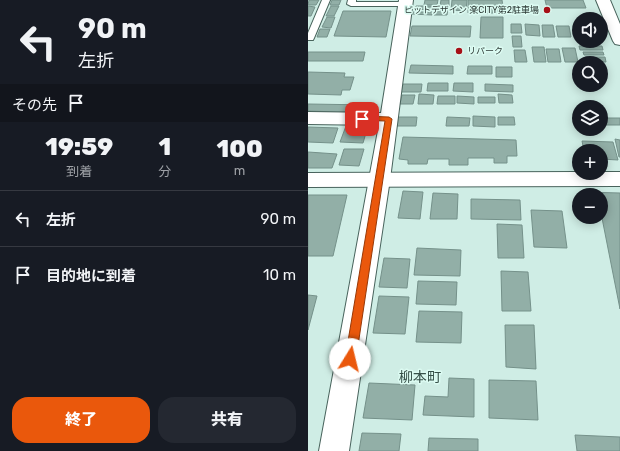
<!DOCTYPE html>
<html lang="ja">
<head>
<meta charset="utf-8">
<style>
	:root { --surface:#171b24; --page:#242831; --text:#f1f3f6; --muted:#9ea1a6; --line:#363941; --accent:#ea580c }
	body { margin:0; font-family:Rubik,"Noto Sans JP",sans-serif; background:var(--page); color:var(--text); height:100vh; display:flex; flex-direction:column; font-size:15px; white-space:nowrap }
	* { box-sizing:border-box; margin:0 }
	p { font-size:13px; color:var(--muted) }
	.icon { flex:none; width:22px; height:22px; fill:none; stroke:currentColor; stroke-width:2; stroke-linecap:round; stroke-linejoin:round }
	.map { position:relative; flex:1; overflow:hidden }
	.details { display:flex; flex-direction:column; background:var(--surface); width:308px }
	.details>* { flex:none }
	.top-card { background:#171b24; color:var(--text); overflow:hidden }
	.controls { position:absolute; left:264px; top:12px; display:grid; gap:8px }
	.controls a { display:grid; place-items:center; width:36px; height:36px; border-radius:50%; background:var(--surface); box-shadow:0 2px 10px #0003; font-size:20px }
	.pin { position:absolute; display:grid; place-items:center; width:34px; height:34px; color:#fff; margin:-17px; border-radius:8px; box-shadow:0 2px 6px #0006 }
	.me { position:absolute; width:44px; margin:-22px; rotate:9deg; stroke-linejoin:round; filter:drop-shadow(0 0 3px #0008) }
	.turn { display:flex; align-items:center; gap:14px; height:84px; padding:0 12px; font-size:18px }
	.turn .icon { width:52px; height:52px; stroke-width:2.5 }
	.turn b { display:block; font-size:28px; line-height:34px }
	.then { display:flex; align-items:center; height:38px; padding:0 12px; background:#0003; gap:8px; font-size:15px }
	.eta { display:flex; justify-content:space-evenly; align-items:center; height:68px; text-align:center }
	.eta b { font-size:24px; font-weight:800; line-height:28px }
	.primary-button { display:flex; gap:8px; margin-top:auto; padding:8px 12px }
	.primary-button a { flex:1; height:46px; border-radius:16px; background:var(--accent); color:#fff; font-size:16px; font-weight:800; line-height:46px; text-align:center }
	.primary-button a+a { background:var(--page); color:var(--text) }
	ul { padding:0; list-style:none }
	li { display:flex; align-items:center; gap:12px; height:56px; padding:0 12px; border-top:1px solid var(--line) }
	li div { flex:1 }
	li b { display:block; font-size:15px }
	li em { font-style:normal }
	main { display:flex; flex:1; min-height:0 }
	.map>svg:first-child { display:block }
</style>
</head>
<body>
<main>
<section class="details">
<div class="top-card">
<div class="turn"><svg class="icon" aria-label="left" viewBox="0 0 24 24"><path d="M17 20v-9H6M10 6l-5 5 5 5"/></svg><div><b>90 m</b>左折</div></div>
<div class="then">その先<svg class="icon" aria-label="arrive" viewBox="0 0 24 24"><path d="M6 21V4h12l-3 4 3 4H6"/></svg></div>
</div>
<div class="eta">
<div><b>19:59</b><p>到着</p></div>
<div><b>1</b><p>分</p></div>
<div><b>100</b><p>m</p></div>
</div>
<ul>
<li><svg class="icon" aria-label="left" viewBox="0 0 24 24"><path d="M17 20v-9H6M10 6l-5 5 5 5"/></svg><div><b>左折</b></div><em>90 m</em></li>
<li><svg class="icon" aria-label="arrive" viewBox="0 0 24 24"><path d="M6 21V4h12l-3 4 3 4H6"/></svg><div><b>目的地に到着</b></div><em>10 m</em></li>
</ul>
<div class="primary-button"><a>終了</a><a>共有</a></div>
</section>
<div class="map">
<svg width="312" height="451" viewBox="0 0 312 451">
	<rect width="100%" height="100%" fill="#cfede5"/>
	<path fill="#92afa7" stroke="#75918a" d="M1,0H11L8,5H0Z
		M24,0H33L31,5H22Z
		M117,0H130L129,5H116Z
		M133,0H141V6H132Z
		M144,0H159L158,11L143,10Z
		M160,0H194L196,13H160Z
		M237,0H275L278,8H239Z
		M0,6L7,7L3,16H0Z
		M23,6H31L26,16H18Z
		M108,6H124L123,10L107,9Z
		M128,7L140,8L139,15H126Z
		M35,11H83L78,37L26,36Z
		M105,12H124V15L104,14Z
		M19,17H27L23,28L14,27Z
		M173,17H195V38H172Z
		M203,24H213L214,33H203Z
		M217,24L231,25L232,36L218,35Z
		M234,25H245L247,37H235Z
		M104,26H163L162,37L102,36Z
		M248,26H261L263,37H250Z
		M12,29H22L19,37H9Z
		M204,36H213L214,47H205Z
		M271,46H294L295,50H272Z
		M224,47H236L238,62H226Z
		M254,48H267L270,62H257Z
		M238,49H251L253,62H240Z
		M206,50H217L219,62H207Z
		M0,52H57L55,61H0Z
		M275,52H295L296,55H276Z
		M277,57H297L298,62H278Z
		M103,65L145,66V74L101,73Z
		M160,66H184V74H159Z
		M188,67H204V77H188Z
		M0,72L37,73L36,77H46L42,90H34L33,95L0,94Z
		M120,83H140V91H119Z
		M146,83H165V92L145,91Z
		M95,84H114L113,92H93Z
		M177,84L205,85V92L177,91Z
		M111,94L126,95L125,104H110Z
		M190,94L204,95L205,103H191Z
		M94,95H107L105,104H92Z
		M130,96H147V104H129Z
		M149,96L166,97V104L149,103Z
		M170,97H187V103H170Z
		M0,104L63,105L61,113L0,111Z
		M165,116L187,117V127L165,126Z
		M90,117H109L108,126H89Z
		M139,117L162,118L161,126H138Z
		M190,117H206L207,125H190Z
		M295,118H312V125H296Z
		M38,126H60L55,143L32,142Z
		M0,127L30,128L25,143L0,142Z
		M95,137L208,140L209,156H199V163H186V158H160V165H141V159H120L119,164H100V160L91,159Z
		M307,139L312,140V157H311Z
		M274,141L305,142L310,160L293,159V151H276Z
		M36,149H56L51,166L31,165Z
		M0,152L29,154L24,168H0Z
		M95,191L115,192L112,219L90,218Z
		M275,192L312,193V309L294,218L279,217H293V195H275Z
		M125,193L150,194L149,219H122Z
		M0,195H39L25,256H0Z
		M163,199L212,200L213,220L163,219Z
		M223,210L254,211L259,248L226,247Z
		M189,224L214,225L216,258H190Z
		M109,248L153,250L152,276L106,275Z
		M76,258L102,259L99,288L71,287Z
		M193,271L220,272L223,311H194Z
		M110,281L149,282L148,305L108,304Z
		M0,295L9,296L0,330Z
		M71,296L101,297L97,334L65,333Z
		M111,311L154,312L153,343L108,342Z
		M197,325H226L228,369L198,367Z
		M141,378L166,379V417L115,415L117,396L140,397Z
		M181,380L228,381L230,420L181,418Z
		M61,383L107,385L104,420L55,418Z
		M54,433L93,434L91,451H51Z
		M267,435L312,437V451H269Z
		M121,438L170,439V451H120Z"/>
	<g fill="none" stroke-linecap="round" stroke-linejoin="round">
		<g stroke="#48635c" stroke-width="2">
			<path id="service" d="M14,0H22L6,38L5,40H0V33Z
				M40,0H48V2H97L101,4L97,6H43L39,4Z"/>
		</g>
		<g stroke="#48635c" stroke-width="2">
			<path id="minor" d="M91,0H105L82,179L41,451H11L71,125L0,124V112L73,113Z"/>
		</g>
		<g stroke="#48635c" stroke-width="2">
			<path id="tertiary" d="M288,0H302L312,24V45L307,44L305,41Z
				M271,172L293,173V172H312V186L0,187V173Z"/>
		</g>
		<use href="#service" fill="#fff" fill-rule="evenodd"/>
		<use href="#minor" fill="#fff" fill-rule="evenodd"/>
		<use href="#tertiary" fill="#fff" fill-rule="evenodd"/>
	</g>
	<path fill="#ea580c" stroke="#983908" d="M54,116L81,117L84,119L48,359L46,363L42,365L39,363L37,359L77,121L51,120V117Z"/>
	<g fill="#a60f17" stroke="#dcfbf2" stroke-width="1.5">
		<circle cx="239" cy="10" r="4"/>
		<circle cx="151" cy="51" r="4"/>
	</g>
	<g text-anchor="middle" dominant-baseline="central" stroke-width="3" stroke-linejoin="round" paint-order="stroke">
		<g font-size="9" fill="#2b3834" stroke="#dcfbf2" text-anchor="end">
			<text x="231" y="10">ピットデザイン 楽CITY第2駐車場</text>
			<text x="159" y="51" text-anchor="start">リパーク</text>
		</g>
		<g font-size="14" fill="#365049" stroke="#dcfbf2">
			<text x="112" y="377">柳本町</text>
		</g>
	</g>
</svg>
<div class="controls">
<a><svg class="icon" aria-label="sound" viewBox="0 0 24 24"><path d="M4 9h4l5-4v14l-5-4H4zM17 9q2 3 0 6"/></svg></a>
<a><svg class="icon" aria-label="search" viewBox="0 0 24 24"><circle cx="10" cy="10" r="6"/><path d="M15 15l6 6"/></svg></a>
<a><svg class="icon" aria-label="layers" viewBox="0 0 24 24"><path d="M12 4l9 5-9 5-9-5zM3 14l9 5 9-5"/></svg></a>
<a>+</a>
<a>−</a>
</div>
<div class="pin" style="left:54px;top:119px;background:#d93025"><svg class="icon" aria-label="arrive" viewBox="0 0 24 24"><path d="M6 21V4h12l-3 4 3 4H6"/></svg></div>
<svg class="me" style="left:42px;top:359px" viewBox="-20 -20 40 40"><circle r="19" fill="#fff"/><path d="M0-13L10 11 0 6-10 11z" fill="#ea580c"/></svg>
</div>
</main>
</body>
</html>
